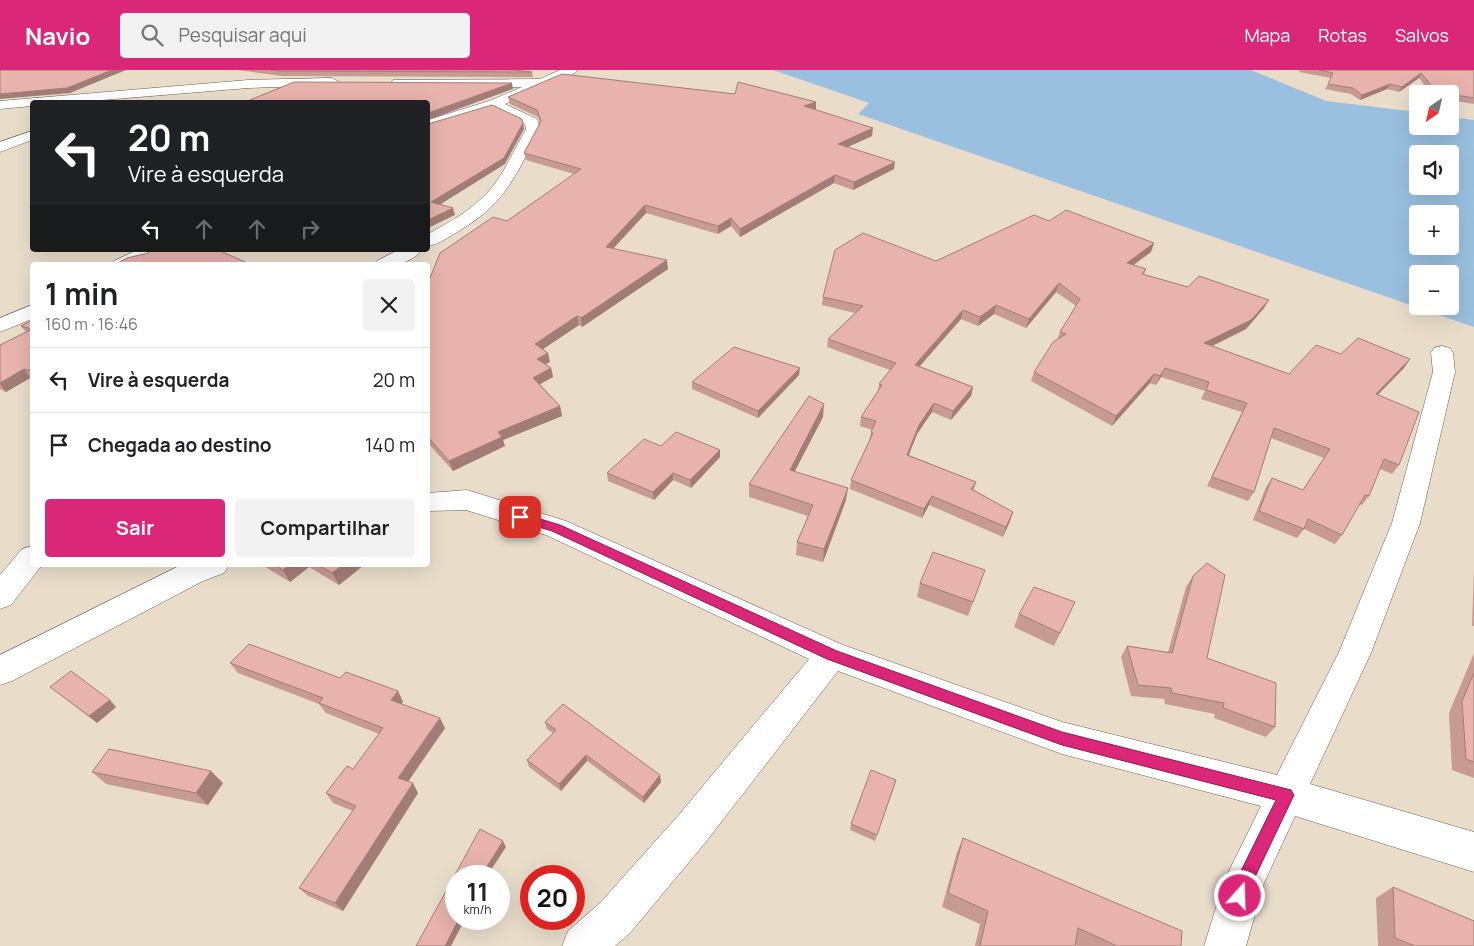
<!DOCTYPE html>
<html lang="pt">
<head>
<meta charset="utf-8">
<style>
	:root { --surface:#fff; --page:#f2f2f2; --text:#202124; --muted:#757577; --line:#e0e0e0; --accent:#db2777 }
	body { margin:0; font-family:Manrope,sans-serif; background:var(--page); color:var(--text); height:100vh; display:flex; flex-direction:column; font-size:19px; white-space:nowrap }
	* { box-sizing:border-box; margin:0 }
	p { font-size:16px; color:var(--muted) }
	.icon { flex:none; width:28px; height:28px; fill:none; stroke:currentColor; stroke-width:2; stroke-linecap:round; stroke-linejoin:round }
	.map { position:relative; flex:1; overflow:hidden }
	.panel { position:absolute; left:30px; top:192px; width:400px; height:305px; display:flex; flex-direction:column; background:var(--surface); border-radius:5px; box-shadow:0 5px 20px #0002 }
	.panel>* { flex:none }
	.hud { position:absolute; left:30px; top:30px; width:400px; height:152px; border-radius:5px; box-shadow:0 5px 20px #0002; background:#202124; color:#fff; overflow:hidden }
	.needle { width:32px; rotate:214deg }
	.tools { position:absolute; left:1409px; top:15px; display:grid; gap:10px }
	.tools a { display:grid; place-items:center; width:50px; height:50px; border-radius:5px; background:var(--surface); box-shadow:0 5px 20px #0002; font-size:25px }
	.speed { position:absolute; left:445px; top:795px; display:flex; gap:10px; font-size:25px; font-weight:700; text-align:center }
	.speed>* { display:grid; place-content:center; width:65px; height:65px; border-radius:50%; background:var(--surface); box-shadow:0 5px 20px #0002; line-height:1 }
	.speed small { font-size:12px; font-weight:400 }
	.speed .limit { border:8px solid #d22; background:#fff; color:#111 }
	.pin { position:absolute; display:grid; place-items:center; width:42px; height:42px; color:#fff; margin:-21px; border-radius:10px; box-shadow:0 2px 8px #0006 }
	.me { position:absolute; width:55px; margin:-28px; rotate:20deg; stroke-linejoin:round; filter:drop-shadow(0 0 4px #0008) }
	.turn { display:flex; align-items:center; gap:18px; height:105px; padding:0 15px; font-size:22px }
	.turn .icon { width:65px; height:65px; stroke-width:2.5 }
	.turn b { display:block; font-size:35px; line-height:42px }
	.lanes { display:flex; align-items:center; height:48px; padding:0 15px; background:#0003; justify-content:center; gap:25px; direction:ltr }
	.lanes .off { opacity:.35 }
	.round { display:grid; place-items:center; flex:none; width:52px; height:52px; border-radius:5px; background:var(--page) }
	.summary { display:flex; align-items:center; justify-content:space-between; height:85px; padding:0 15px }
	h1 { font-size:30px; font-weight:700; line-height:38px }
	.primary-button { display:flex; gap:10px; margin-top:auto; padding:10px 15px }
	.primary-button a { flex:1; height:58px; border-radius:5px; background:var(--accent); color:#fff; font-size:20px; font-weight:700; line-height:58px; text-align:center }
	.primary-button a+a { background:var(--page); color:var(--text) }
	ul { padding:0; list-style:none }
	li { display:flex; align-items:center; gap:15px; height:65px; padding:0 15px; border-top:1px solid var(--line) }
	li div { flex:1 }
	li b { display:block; font-size:19px }
	li em { font-style:normal }
	header { display:flex; align-items:center; gap:30px; box-sizing:border-box; height:70px; padding:0 25px; background:var(--accent); color:#fff }
	header strong { font-size:24px }
	nav { display:flex; gap:28px; margin-inline-start:auto; font-size:18px }
	.search { width:350px; height:45px; background:var(--page); display:flex; align-items:center; gap:12px; box-sizing:border-box; padding:0 18px; border-radius:5px; color:var(--muted); font-size:19px }
	.map>svg:first-child { display:block }
</style>
</head>
<body>
<header>
<strong>Navio</strong>
<div class="search"><svg class="icon" aria-label="search" viewBox="0 0 24 24"><circle cx="10" cy="10" r="6"/><path d="M15 15l6 6"/></svg>Pesquisar aqui</div>
<nav><a>Mapa</a><a>Rotas</a><a>Salvos</a></nav>
</header>
<div class="map">
<svg width="1474" height="876" viewBox="0 0 1474 876">
	<rect width="100%" height="100%" fill="#e9ddca"/>
	<path fill="#99c0df" fill-rule="evenodd" d="M773,0H1251L1326,31L1417,42L1418,56H1450V47L1474,50V257L858,44L869,33ZM1418,84H1450V116H1418ZM1418,144H1450V176H1418ZM1418,204H1450V236H1418Z"/>
	<g fill="none" stroke-linecap="round" stroke-linejoin="round">
		<g stroke="#695f4e" stroke-width="1">
			<path id="minor" d="M560,0H577L575,3L505,34L537,49L540,59C515,106 507,132 459,161C449,167 439,174 428,176V164C448,153 472,140 488,122C504,104 514,80 526,59L525,54L493,39L428,58V50L489,31L522,17H398L391,13L393,10L540,9Z
				M332,8L339,12L337,15L248,18L78,32H32V36L0,39V31L248,10Z
				M32,61V70L0,82V72Z
				M137,180H161C151,196 128,195 111,195L114,191Z
				M398,180H421C411,195 391,195 374,195L377,191Z
				M32,235V249L0,262V248Z
				M1442,276L1450,278L1453,283L1455,302L1420,453L1371,583L1310,714L1474,762V802L1295,746L1264,813L1246,876H1204L1225,809L1261,736L1062,684L838,601L705,773L630,863L615,876H562L568,861L600,833L677,747L809,589L546,465L466,440L428,441V423L467,420L566,451L843,575L1062,652L1277,705L1339,582L1392,453L1433,302L1431,283L1434,278Z
				M32,476V495H42L11,535L0,539V505L22,479Z
				M181,495H229L224,503L203,511L12,611L0,615V585Z"/>
		</g>
		<use href="#minor" fill="#fff" fill-rule="evenodd"/>
	</g>
	<path fill="#c79a94" d="M238,0H514L532,2L533,7L282,6Z
		M1300,0H1474V34L1450,30V24H1431L1419,8L1399,22L1387,19L1360,30L1351,24L1325,19L1331,8L1299,2Z
		M508,27L816,39H814L872,66L847,77L894,99L853,120L834,113L740,167L731,156L718,164L646,143L613,179L668,199L582,257L579,255L543,279L550,292L545,294L551,298L553,307L540,314L560,336L562,346L503,370L505,376L453,401L428,373V213L507,151L574,104L526,90L524,83L540,53L538,47L510,34Z
		M1049,151L1151,182L1133,195L1146,199L1144,205L1264,238L1246,259L1212,276L1289,304L1341,284L1404,298L1378,325L1399,395L1392,404L1380,399L1369,426L1362,435L1359,434L1342,465L1335,474L1304,459L1297,468L1253,450L1266,417L1272,408L1303,420L1324,388L1271,368L1254,422L1248,431L1207,416L1242,342L1201,329L1205,321L1161,307L1156,315L1150,313L1112,356L1031,311L1034,302L1057,270L1060,262L1076,236L1056,222L1026,258L994,244L978,256L961,249L919,296L973,317L971,326L951,350L932,342L917,364L909,385L976,412L974,420L1013,442L1010,451L1003,467L929,435L922,448L850,419L851,410L869,372L871,362L872,360L860,356L861,347L878,321L879,314L890,300L827,277L828,269L855,243L822,235L823,227L936,191Z
		M32,250V308H30L6,322L0,319V275L26,262L21,256Z
		M799,305L758,348L692,319V312Z
		M823,347L795,401L846,430L823,492L796,485L797,472L808,446L749,427V414Z
		M661,376L720,387L691,418L673,410L654,430L608,411L607,403Z
		M262,495H364L339,515L309,497L290,512Z
		M1474,498V556H1472Z
		M985,500L968,546L917,527L920,513Z
		M1193,506L1207,588L1275,657L1266,667L1214,648L1215,644L1165,634L1164,629L1131,626L1121,587L1127,576L1168,582L1186,517Z
		M1075,532L1054,576L1014,557L1019,544Z
		M1474,583V708L1452,700L1449,643Z
		M230,593L340,608L398,621L403,632L401,634L445,658L408,712L418,723L343,841L308,826L299,818L353,741L333,733L326,723L353,699L379,664L326,643L319,634L238,603Z
		M50,617L116,637L97,653L58,623Z
		M545,652L661,712L644,733L587,691L561,721L529,697L527,690L553,663L547,659Z
		M92,702L223,713L208,735L106,714Z
		M894,717L875,771L850,760L851,754Z
		M963,768L1181,876H1078L1075,875V876H975L980,854L942,837L957,782Z
		M1393,817L1474,876H1378L1376,828Z"/>
	<path fill="#a27d78" d="M112,0H126L70,23L0,29V24Z
		M1421,3L1419,8L1399,22L1402,17Z
		M512,13L513,19L428,50V43Z
		M1390,14L1387,19L1360,30L1362,25Z
		M816,32V39L804,43V36Z
		M523,53L524,59L505,94L433,139L431,132Z
		M873,58L872,66L837,82L838,74Z
		M895,92L894,99L853,120L854,112Z
		M835,105L834,113L740,167V159Z
		M645,135L646,143L607,185L606,177Z
		M453,138L455,145L428,158V150Z
		M731,148V156L718,164V156Z
		M1154,173L1151,182L1124,202L1127,193Z
		M667,190L668,199L582,257L581,248Z
		M1059,213L1056,222L1026,258L1029,249Z
		M1269,230L1264,238L1246,259L1200,282L1204,273Z
		M996,235L994,244L978,256L980,247Z
		M963,240L961,249L913,304L915,295Z
		M577,246L579,255L537,283L535,274Z
		M548,283L550,292L539,298L537,289Z
		M1410,289L1404,298L1369,333L1376,324Z
		M551,298L553,307L535,317L533,308Z
		M800,298L799,305L758,348V341Z
		M1165,298L1161,307L1156,315L1160,306Z
		M24,299L30,308L6,322L0,314V313Z
		M1154,304L1150,313L1112,356L1116,346Z
		M973,317L971,326L951,350L953,341Z
		M934,333L932,342L917,364L905,394L907,385L919,355Z
		M824,334L823,347L789,412L790,400Z
		M560,336L562,346L503,370L505,376L453,401L449,391L498,362Z
		M720,380V387L691,418L690,410Z
		M673,403V410L654,430L653,422Z
		M848,418L846,430L823,492L824,479Z
		M932,426L929,435L922,448L924,439Z
		M1013,442L1010,451L1003,467L1006,457Z
		M289,495H308L309,497L290,512L283,500Z
		M343,495H364L339,515L332,503Z
		M398,621L403,632L396,640L391,630Z
		M110,630L116,637L97,653L89,646Z
		M440,648L445,658L404,717L398,708Z
		M586,685L587,691L561,721L559,714Z
		M211,701L223,713L208,735L196,723Z
		M660,705L661,712L644,733L643,727Z
		M413,713L418,723L343,841L335,833Z
		M503,771L506,777L487,806H481Z
		M459,849H465L451,876H445Z"/>
	<path fill="#e7b3ac" stroke="#a27d78" d="M0,0H112L67,18L0,24Z
		M271,0H514L532,2L280,1Z
		M1319,0H1474V28L1437,22L1421,3L1402,17L1390,14L1362,25L1353,18L1328,14L1333,3Z
		M562,4L735,24L738,12L816,32L804,36L873,58L838,74L895,92L854,112L835,105L740,159L731,148L718,156L645,135L606,177L667,190L581,248L577,246L535,274L548,283L537,289L551,298L533,308L560,336L498,362L502,367L449,391L428,367V213L440,183L493,147L507,151L581,99L524,83L541,51L537,40L508,27Z
		M294,12L512,13L428,43V32H245Z
		M492,35L522,49L523,53L504,88L431,132L453,138L428,150V54Z
		M1066,140L1154,173L1127,193L1146,199L1142,204L1188,217L1199,206L1269,230L1251,250L1204,273L1289,304L1316,275L1341,284L1358,268L1410,289L1376,324L1419,342L1399,395L1384,389L1369,426L1365,425L1342,465L1308,449L1304,459L1259,441L1272,408L1303,420L1330,379L1274,358L1254,422L1212,407L1247,333L1206,320L1209,312L1165,298L1160,306L1154,304L1116,346L1034,302L1053,272L1066,264L1060,262L1080,229L1059,213L1029,249L996,235L980,247L963,240L915,295L973,317L953,341L934,333L919,355L907,385L976,412L971,419L1013,442L1006,457L932,426L924,439L851,410L873,363L871,362L876,351L861,347L882,315L879,314L896,293L828,269L863,236L823,227L835,180L863,163L936,191L1034,145L1049,151Z
		M151,180H218L252,195H114L127,188L148,183Z
		M32,250V301L24,299L0,313V275L32,259L21,256Z
		M734,277L800,298L758,341L692,312Z
		M809,326L824,334L790,400L848,418L824,479L797,472L813,435L749,414Z
		M676,362L720,380L690,410L673,403L653,422L607,403L644,369L661,376Z
		M933,482L985,500L973,532L920,513Z
		M1207,493L1225,505L1207,588L1276,613L1275,657L1223,638L1224,633L1172,623L1171,618L1138,615L1127,576L1172,583L1193,506Z
		M275,495H289L283,500Z
		M319,495H343L332,503Z
		M1034,517L1075,532L1060,563L1019,544Z
		M249,574L340,608L346,602L398,621L391,630L440,648L398,708L413,713L335,833L299,818L356,736L326,723L347,696L353,699L383,658L319,633L323,628L230,593Z
		M71,601L110,630L89,646L50,617Z
		M1474,603V692L1466,689L1462,631Z
		M563,634L660,705L643,727L586,685L559,714L527,690L556,660L545,652Z
		M109,679L211,701L196,723L92,702Z
		M871,700L896,710L877,765L851,754Z
		M480,759L503,771L481,806H456V849H459L445,876H416Z
		M963,768L1182,861L1181,876H1117L1078,858L1075,876H980L988,841L948,823Z
		M1393,817L1474,851V876H1415L1395,868Z"/>
	<path fill="#db2777" stroke="#8e194d" d="M520,443L560,455L837,581L1062,662L1291,720L1294,725L1253,811L1246,832L1240,834L1234,832L1232,826L1240,803L1276,730L1062,675L827,589L552,461L516,450L515,447L516,444Z"/>
</svg>
<div class="tools">
<a><svg class="needle" viewBox="-14 -14 28 28"><path d="M0-13l5 13h-10z" fill="#e53935"/><path d="M0 13l5-13h-10z" fill="#757577"/></svg></a>
<a><svg class="icon" aria-label="sound" viewBox="0 0 24 24"><path d="M4 9h4l5-4v14l-5-4H4zM17 9q2 3 0 6"/></svg></a>
<a>+</a>
<a>−</a>
</div>
<div class="speed"><div>11<small>km/h</small></div><div class="limit">20</div></div>
<div class="pin" style="left:520px;top:447px;background:#d93025"><svg class="icon" aria-label="arrive" viewBox="0 0 24 24"><path d="M6 21V4h12l-3 4 3 4H6"/></svg></div>
<svg class="me" style="left:1240px;top:826px" viewBox="-20 -20 40 40"><circle r="17" fill="#db2777" stroke="#fff" stroke-width="3"/><path d="M0-11L8 9 0 5-8 9z" fill="#fff"/></svg>
<div class="hud">
<div class="turn"><svg class="icon" aria-label="left" viewBox="0 0 24 24"><path d="M17 20v-9H6M10 6l-5 5 5 5"/></svg><div><b>20 m</b>Vire à esquerda</div></div>
<div class="lanes"><svg class="icon" aria-label="left" viewBox="0 0 24 24"><path d="M17 20v-9H6M10 6l-5 5 5 5"/></svg><svg class="icon off" aria-label="ahead" viewBox="0 0 24 24"><path d="M12 20V5M6 11l6-6 6 6"/></svg><svg class="icon off" aria-label="ahead" viewBox="0 0 24 24"><path d="M12 20V5M6 11l6-6 6 6"/></svg><svg class="icon off" aria-label="right" viewBox="0 0 24 24"><path d="M7 20v-9h11M14 6l5 5-5 5"/></svg></div>
</div>
<section class="panel">
<div class="summary"><div><h1>1 min</h1><p>160 m · 16:46</p></div><a class="round"><svg class="icon" aria-label="close" viewBox="0 0 24 24"><path d="M6 6l12 12M18 6L6 18"/></svg></a></div>
<ul>
<li><svg class="icon" aria-label="left" viewBox="0 0 24 24"><path d="M17 20v-9H6M10 6l-5 5 5 5"/></svg><div><b>Vire à esquerda</b></div><em>20 m</em></li>
<li><svg class="icon" aria-label="arrive" viewBox="0 0 24 24"><path d="M6 21V4h12l-3 4 3 4H6"/></svg><div><b>Chegada ao destino</b></div><em>140 m</em></li>
</ul>
<div class="primary-button"><a>Sair</a><a>Compartilhar</a></div>
</section>
</div>
</body>
</html>
